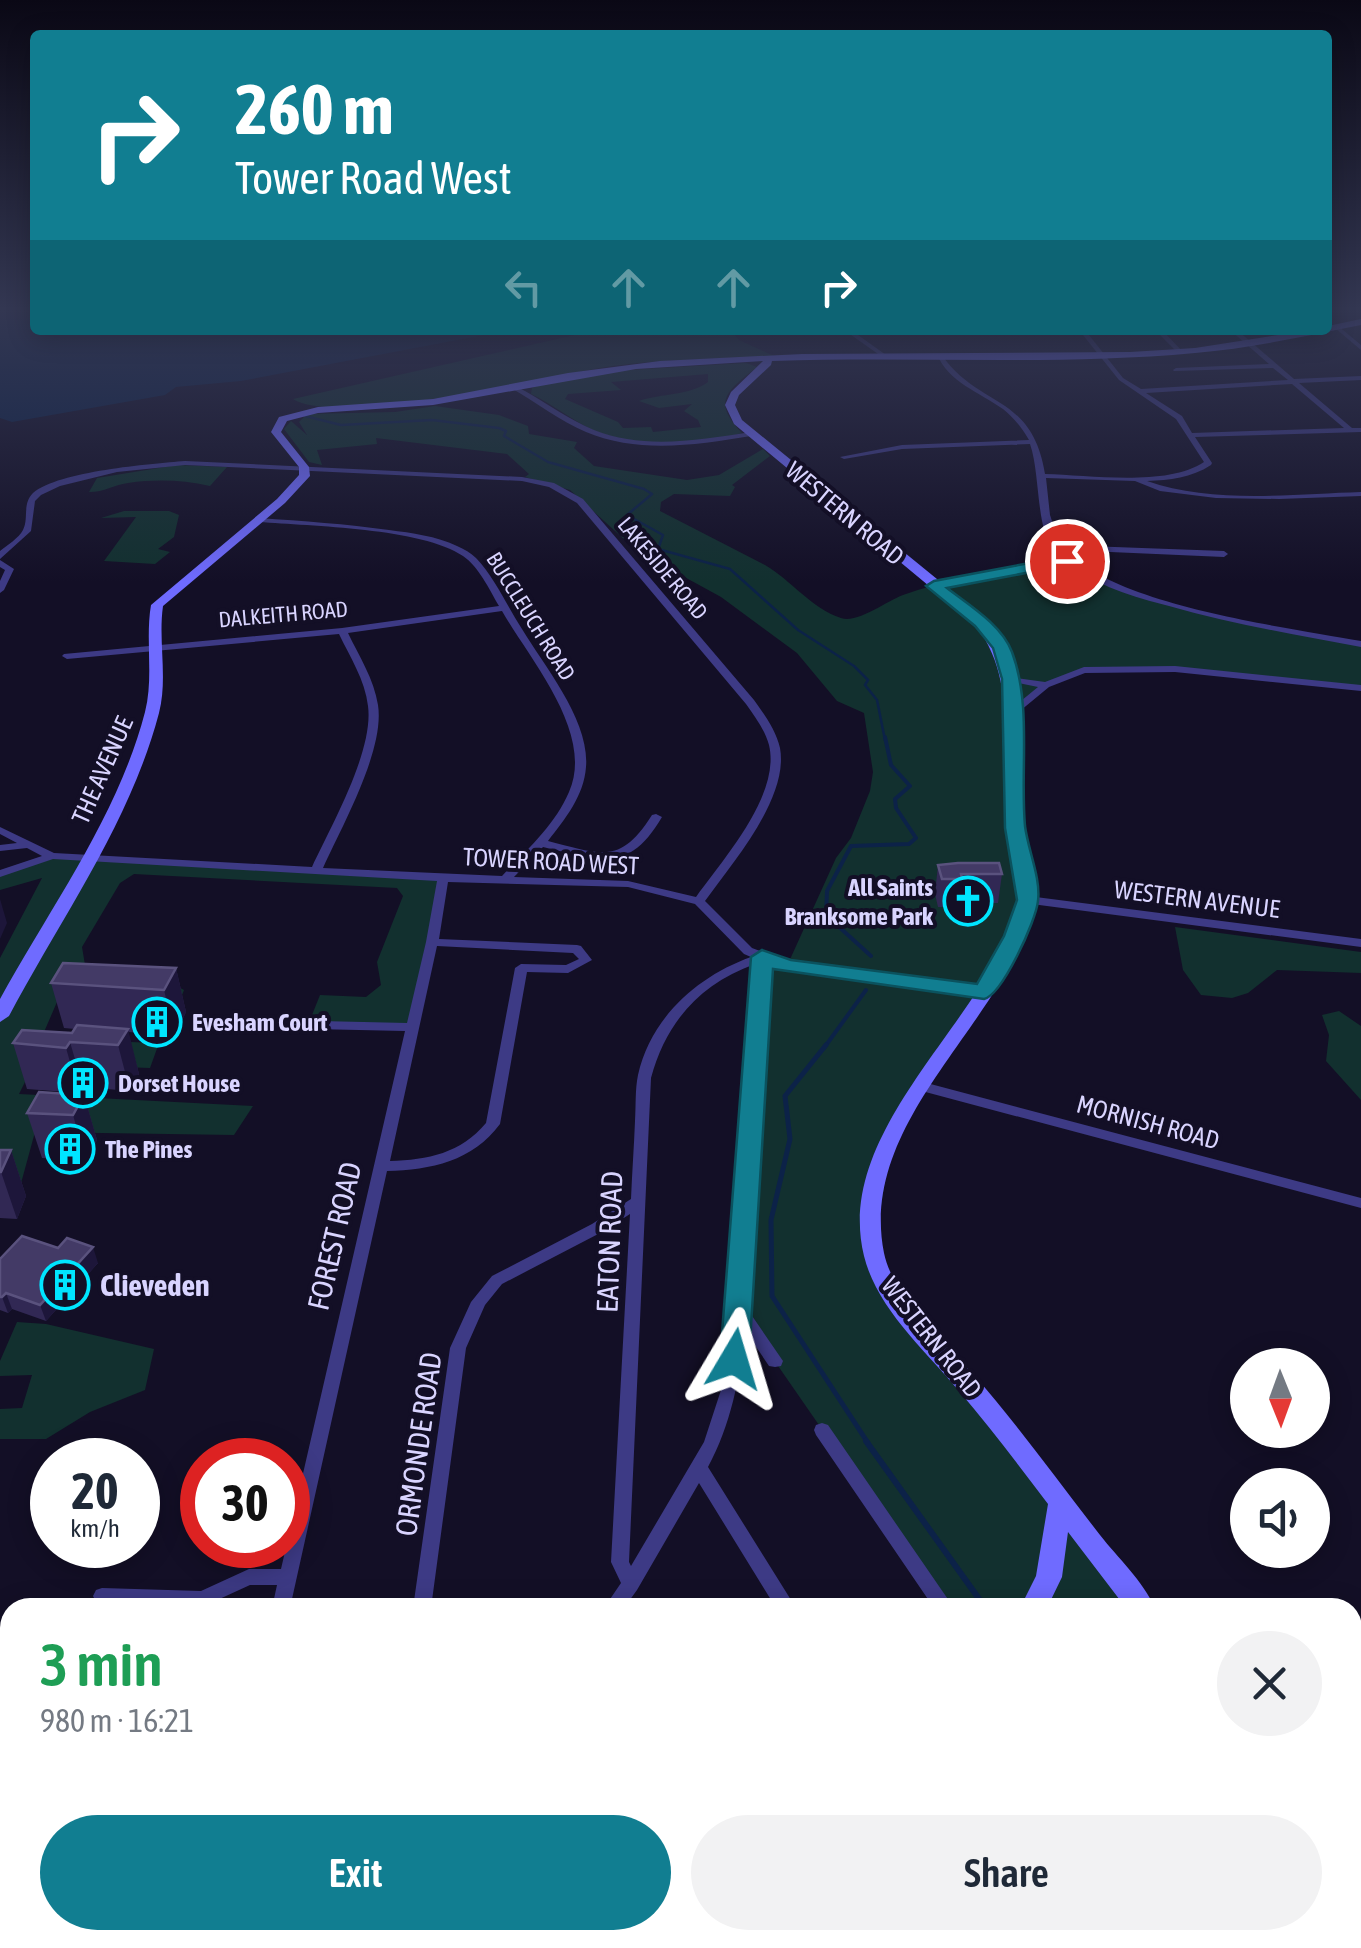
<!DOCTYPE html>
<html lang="en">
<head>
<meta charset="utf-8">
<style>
	:root { --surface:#fff; --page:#f2f2f3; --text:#1f2937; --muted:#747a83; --accent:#117e91 }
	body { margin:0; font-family:"Asap Condensed",sans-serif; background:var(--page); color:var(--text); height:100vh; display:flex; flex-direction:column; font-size:38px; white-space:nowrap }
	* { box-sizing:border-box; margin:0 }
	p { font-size:32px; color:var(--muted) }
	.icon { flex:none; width:55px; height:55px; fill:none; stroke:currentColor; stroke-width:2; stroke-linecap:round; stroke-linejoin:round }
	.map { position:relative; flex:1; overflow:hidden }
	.side { position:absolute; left:0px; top:1598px; width:1362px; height:352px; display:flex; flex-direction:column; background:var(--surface); border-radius:30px 30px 0 0; box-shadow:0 5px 25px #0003 }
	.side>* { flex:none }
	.banner { position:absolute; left:30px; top:30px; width:1302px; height:305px; border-radius:10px; box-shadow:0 5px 25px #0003; background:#117e91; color:#fff; overflow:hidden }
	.needle { width:65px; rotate:179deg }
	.fabs { position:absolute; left:1230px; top:1348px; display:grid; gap:20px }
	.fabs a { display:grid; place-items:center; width:100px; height:100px; border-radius:50%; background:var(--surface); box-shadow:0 5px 25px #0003; font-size:50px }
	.speed { position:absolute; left:30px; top:1438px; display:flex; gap:20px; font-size:50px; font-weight:700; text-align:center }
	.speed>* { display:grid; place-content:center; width:130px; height:130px; border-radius:50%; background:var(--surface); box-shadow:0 5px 25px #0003; line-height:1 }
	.speed small { font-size:25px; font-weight:400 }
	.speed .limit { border:15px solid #d22; background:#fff; color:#111 }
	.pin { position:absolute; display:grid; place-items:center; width:85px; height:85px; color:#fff; margin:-42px; border:5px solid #fff; border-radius:50%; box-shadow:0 2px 10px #0007 }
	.me { position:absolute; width:110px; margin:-55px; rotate:7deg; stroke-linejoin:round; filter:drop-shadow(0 0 8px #0008) }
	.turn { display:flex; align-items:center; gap:35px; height:210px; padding:0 40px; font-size:45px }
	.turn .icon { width:130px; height:130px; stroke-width:2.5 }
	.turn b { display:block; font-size:70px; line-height:85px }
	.lanes { display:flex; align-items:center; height:95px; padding:0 40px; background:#0003; justify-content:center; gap:50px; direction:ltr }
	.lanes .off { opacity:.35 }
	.round { display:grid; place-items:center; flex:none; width:105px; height:105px; border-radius:52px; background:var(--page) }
	.head { display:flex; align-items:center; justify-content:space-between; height:170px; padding:0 40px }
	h1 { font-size:60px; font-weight:600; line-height:75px; color:#1e9e55 }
	.button { display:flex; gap:20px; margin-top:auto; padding:20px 40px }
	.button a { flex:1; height:115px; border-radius:60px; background:var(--accent); color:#fff; font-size:40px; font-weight:600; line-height:115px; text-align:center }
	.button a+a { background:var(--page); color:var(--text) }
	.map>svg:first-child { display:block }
</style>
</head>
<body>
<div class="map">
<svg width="1361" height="1948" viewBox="0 0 1361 1948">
	<rect width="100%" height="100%" fill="#130f26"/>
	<path fill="#12302f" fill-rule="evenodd" d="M597,330H730L739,340L774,356C721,359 665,359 612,366C550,375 340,428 293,399Z
		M746,363L757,367C727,391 711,401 742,433C698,446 636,448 593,430C571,420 553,404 531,394L532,388L540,385L613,371ZM708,374V382C689,396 662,393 639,401L659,408L692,404L684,411L698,420L701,427L653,432L651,427L623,428L618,422L565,399L568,394L621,390L611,382Z
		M435,406L499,415L528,426L529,434L577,442L574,448L594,466L687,480L719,475L763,449L770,456L732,485L735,487L730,496L674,494L661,502L660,511L765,565C791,580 812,609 841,618C858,624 889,599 906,594C957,576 1014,571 1067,561C1142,612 1272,626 1361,644V688L1219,672L1084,670L1046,685L1010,714L1028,888L1015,937L892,1134L873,1258L1142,1607H945L740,1311L762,957L787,966L836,858L851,838L870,791L873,772L864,713L837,701L797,653L721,597L637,551L570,490L525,477L529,474L507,454L376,438L377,444L317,450L322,465L309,462L284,429L291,421L307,435L299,422L307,414L395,412Z
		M177,465L227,467L210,486C182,480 157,479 128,483C113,485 105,492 89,492L97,478Z
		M124,511H169L179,515L174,537L158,549L170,552L155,564L104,561L136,517L101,518Z
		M52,856L443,878L413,1027L308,1025L320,995L366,997L381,985L377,962L403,896L397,888L134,874L120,883L82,947L85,965L169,982L184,990L178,1006L57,1002L41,1039L159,1043L150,1068L34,1064L19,1094L253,1106L234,1135L35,1132L20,1187H0V958L42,878L0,890V874Z
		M1175,927L1361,952V973L1277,970L1248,993L1232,998L1201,995L1183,970Z
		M1339,1011L1361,1026V1100L1326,1061L1329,1035L1322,1015Z
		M17,1322L46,1324L154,1349L145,1390L90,1412L46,1439H0V1409L22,1408L32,1375L0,1376V1361Z
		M1353,1866L1361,1876V1948H1120L1110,1940H1352Z"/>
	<path fill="#0c2248" d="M0,310H35V330H510L241,381L176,387L165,395L12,422L0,418Z"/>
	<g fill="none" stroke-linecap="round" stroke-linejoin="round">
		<path stroke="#0c2248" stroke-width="2.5" d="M305,416L341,425L432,420L499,428L506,431L504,436L548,462L644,489L652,494L627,515L663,535L658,549L730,569L798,630L854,666L868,680L865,685L877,700L885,740"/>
		<path stroke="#0c2248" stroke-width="4" d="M871,956L826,915L827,891L851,846L909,844L916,838L896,808L895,799L910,786L891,765L885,737
			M824,1048L866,990"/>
		<path stroke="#0c2248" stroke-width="5" d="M826,1045L785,1096L790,1139L771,1220L772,1296L868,1443"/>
		<path stroke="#0c2248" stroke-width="6" d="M866,1441L982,1603
			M1277,1940L1284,1948"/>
		<path fill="#3d3a85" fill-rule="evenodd" d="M1337,325L1361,345V350L1335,328Z
			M844,330H851L886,355L881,356Z
			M1079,330H1085L1123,378L1141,389L1288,380L1273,368L1174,371L1173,370L1176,368L1269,364L1230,330H1237L1294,379L1361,376V380L1299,383L1352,428H1361V432L1195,437L1212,463L1211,465C1191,478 1170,480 1147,481C1211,504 1293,494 1361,492V496L1279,499L1216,498L1160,491L1135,481L1046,478L1050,515L1060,545L1224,551L1228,554L1224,557L1065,550C1117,606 1285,627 1361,641V647C1297,635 1232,624 1169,606C1134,597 1096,586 1068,563L931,588V584L934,583L1064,559C1060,555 1056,552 1052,548C1036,526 1040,472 1030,444L902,449L844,459L840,457L902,445L1029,440C1022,428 1014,418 1003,409C979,392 948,382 937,354H941C979,409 1032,393 1045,474C1089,475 1167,487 1204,462L1176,419L1119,380ZM1292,384L1344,428L1192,433L1182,416L1146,393Z
			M1155,330H1162L1182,351V353H1178Z
			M511,386H515L525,391C548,404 570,420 594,430C644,450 699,440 751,432L755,434L751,436C696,445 639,454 586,432C560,421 536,402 511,388Z
			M185,461L522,477L554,483L583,499L754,700C764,714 776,730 780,748C789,798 733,862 705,901L752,948L789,962L984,988L990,992L984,996L787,970L768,963L748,1310L783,1361L781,1366L775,1367L769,1366L746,1332C739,1379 731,1425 708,1467L796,1608H776L699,1483L637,1590L624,1608H604L621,1583L611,1562L630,1214L602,1232L502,1284L485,1305L466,1348L431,1608H413L450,1348L471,1302L492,1276L592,1224L631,1199C632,1173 634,1147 635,1121C636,1106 635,1089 638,1075C651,1017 698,976 751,957L744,954L695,904L628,887L448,882L439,939L577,945L581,946L592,960L568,973L527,972L500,1124C473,1161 431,1170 387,1171L290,1608H272L277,1585H250L202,1607L102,1604L96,1602L93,1596L96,1590L102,1588L201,1591L249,1569H281L405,1031L226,1027L220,1023L226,1019L407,1023L426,942L437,881L53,859L0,877V870L42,856L27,848L0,851V845L17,843L0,834V827L54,853L312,867C331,826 374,751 368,706C365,680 350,657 339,634L67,659L62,656L64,654L342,628L499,606C489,589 479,567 463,556C422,528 311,526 259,522L255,520L259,518C303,521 346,524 389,530C412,533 436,536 457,546C464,549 471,553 476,558C495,578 507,606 522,629C545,667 590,721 586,767C584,796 565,819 548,841C600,854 620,866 652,815L656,814L662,817C628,875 599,860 543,847L514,877L628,881L696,897C723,859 781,795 769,745C765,730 755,717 746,704L577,503L549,487L522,481L185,465L117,472L60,486L41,495L35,501L31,531L0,559V551C6,546 19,538 23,530C29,518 22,504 33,493C59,471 150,464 185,461ZM502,611C530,660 595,733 569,792C555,825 526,851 502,876L323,868C342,826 385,750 378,705C374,679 359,656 348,633ZM437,946L573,953L579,959L566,965L521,964L515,968L486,1123C461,1153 428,1160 390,1161ZM755,964L731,1328L721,1390L704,1442L631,1566L629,1562L651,1078C666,1022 700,984 755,964Z
			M0,560L14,569L4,590L0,593V581L5,570L0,567Z
			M1175,666L1361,685V691L1175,672L1085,673L1049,687L1014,716H1006L1005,714L1038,687L1008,681V677L1045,682L1084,667Z
			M1028,896L1361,939V947L1024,903L1022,900L1024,897Z
			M923,1082L1361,1198V1208L918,1090L916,1087L918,1084Z
			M822,1423L828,1425L954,1608H934L816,1435L814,1430L816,1425Z
			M191,1940H234L230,1948H189Z
			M1099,1940H1127L1131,1948H1103Z"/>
		<path fill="#6f6bff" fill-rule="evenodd" d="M1361,319V325C1306,336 1251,348 1195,353C1054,366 913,356 772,361L771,365L739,395L735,405L742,420L986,619C1025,674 1018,714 1020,778C1020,796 1020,814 1024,831C1029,859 1042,884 1033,913C999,1027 858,1122 884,1253C893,1297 944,1342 973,1374C1018,1425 1058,1481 1100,1535C1118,1558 1143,1581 1155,1608H1126L1068,1532L1062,1577L1047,1608H1020L1036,1576L1048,1504C1019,1466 990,1427 959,1391C926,1351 877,1309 864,1256C833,1130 984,1022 1017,912C1025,883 1012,858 1008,830C1005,813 1005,795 1005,777C1004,720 1011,674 976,625L734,424L725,405L731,392L763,361L636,369L433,405L318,413L287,421L281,432L309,467L310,476L285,503L163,606C158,642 168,678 159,713C130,823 61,918 9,1016L0,1022V999C51,906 118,816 145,712C154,677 145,640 151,605L277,499L299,475V467L271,432L279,417L318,407L433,399L568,373L660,361L802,354L1130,352L1195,348L1311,330H1328V326Z
			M1352,1852L1361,1855V1891L1352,1887Z
			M281,1940H340L337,1948H278Z"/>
	</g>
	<path fill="#312854" d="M938,865L1002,874L998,903H959V907H938L935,894Z
		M176,968L186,1012L175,1035L128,1032L139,1074L130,1091L83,1087L79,1093L27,1089L13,1043L72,1033L75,1029L64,1028L51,983Z
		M84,1095L97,1140L86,1161L42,1158L27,1113Z
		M0,1150H11L26,1196L17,1219L0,1218Z
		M0,1259L98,1263L46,1321L12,1309L8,1313L0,1310Z
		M10,1711V1830L0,1829V1739Z"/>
	<path fill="#1d163a" d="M0,899L7,923L0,939Z
		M176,968L186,1012L175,1035L164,990Z
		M128,1029L139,1074L130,1091L118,1045Z
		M70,1042L83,1087L79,1093L66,1048Z
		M84,1095L97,1140L86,1161L73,1115Z
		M11,1150L26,1196L17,1219L1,1172Z
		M93,1247L98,1263L46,1321L40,1305Z
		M6,1293L12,1309L8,1313L2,1297Z"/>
	<path fill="#433a66" stroke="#5a527e" stroke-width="2.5" d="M958,863H999L1002,874H961L962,879H942L938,865Z
		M63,963L176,968L164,990L51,983Z
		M77,1025L128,1029L118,1045L70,1042L66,1048L13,1043L22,1030L72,1033Z
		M39,1092L84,1095L73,1115L27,1113Z
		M0,1150H11L1,1172H0Z
		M22,1236L58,1248L67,1238L93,1247L40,1305L6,1293L2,1297H0V1259Z
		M10,1711V1817H4L9,1800H0V1739Z"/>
	<linearGradient id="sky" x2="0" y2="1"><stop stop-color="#0a0815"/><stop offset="0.53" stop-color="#333752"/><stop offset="1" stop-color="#333752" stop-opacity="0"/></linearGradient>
	<rect width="1361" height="582" fill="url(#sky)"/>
	<path fill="#117e91" stroke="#0b525e" stroke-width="2.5" d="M1067,556L1073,557V564L947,588C969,605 1002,625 1012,652C1032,705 1020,770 1025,826C1028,850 1041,878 1038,901C1036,921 1002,995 984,999L773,969L749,1359L745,1367L734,1371L724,1367L720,1359L751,957L762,950L791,960L977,984L1004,936L1017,900L1005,828L1002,679L993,648L975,626L926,586L934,581Z"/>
	<defs>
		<g id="church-ring" transform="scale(2.5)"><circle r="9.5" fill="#130f26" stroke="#00e5ff" stroke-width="1.5"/><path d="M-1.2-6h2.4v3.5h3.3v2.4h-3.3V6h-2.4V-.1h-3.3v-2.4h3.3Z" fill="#00e5ff"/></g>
		<g id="building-ring" transform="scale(2.5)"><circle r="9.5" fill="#130f26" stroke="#00e5ff" stroke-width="1.5"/><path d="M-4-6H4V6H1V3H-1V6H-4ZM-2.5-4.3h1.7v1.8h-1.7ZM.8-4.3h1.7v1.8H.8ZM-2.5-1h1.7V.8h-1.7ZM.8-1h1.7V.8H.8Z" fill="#00e5ff"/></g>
	</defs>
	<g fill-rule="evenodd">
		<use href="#church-ring" x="968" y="901"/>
		<use href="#building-ring" x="157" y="1022"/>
		<use href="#building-ring" x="83" y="1083"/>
		<use href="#building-ring" x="70" y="1149"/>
		<use href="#building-ring" x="65" y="1285"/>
	</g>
	<g text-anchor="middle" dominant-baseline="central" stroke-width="8" stroke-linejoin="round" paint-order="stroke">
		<g font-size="22" fill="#d9d4ff" stroke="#130f26">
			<text transform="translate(663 568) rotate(50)">LAKESIDE ROAD</text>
			<text transform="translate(283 614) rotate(-5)">DALKEITH ROAD</text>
			<text transform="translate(531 616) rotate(58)">BUCCLEUCH ROAD</text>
		</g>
		<g font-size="25" fill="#d9d4ff" stroke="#130f26">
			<text transform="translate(845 513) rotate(40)">WESTERN ROAD</text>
			<text transform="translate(102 770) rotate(-66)">THE AVENUE</text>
			<text transform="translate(551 861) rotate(3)">TOWER ROAD WEST</text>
			<text transform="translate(1197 899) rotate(7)">WESTERN AVENUE</text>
			<text transform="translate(1148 1122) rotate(15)">MORNISH ROAD</text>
			<text transform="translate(932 1337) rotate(52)">WESTERN ROAD</text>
		</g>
		<g font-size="25" font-weight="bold" fill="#d9d4ff" stroke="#130f26" text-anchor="start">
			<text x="933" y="887" text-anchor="end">All Saints<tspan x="933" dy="29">Branksome Park</tspan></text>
			<text x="192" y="1022">Evesham Court</text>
			<text x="118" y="1083">Dorset House</text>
			<text x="105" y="1149">The Pines</text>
		</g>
		<g font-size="30" fill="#d9d4ff" stroke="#130f26">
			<text transform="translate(334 1236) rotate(-77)">FOREST ROAD</text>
			<text transform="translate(609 1242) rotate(-88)">EATON ROAD</text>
			<text transform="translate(418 1444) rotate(-82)">ORMONDE ROAD</text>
		</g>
		<g font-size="30" font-weight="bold" fill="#d9d4ff" stroke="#130f26" text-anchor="start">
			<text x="100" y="1285">Clieveden</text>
		</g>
	</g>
</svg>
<div class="fabs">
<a><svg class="needle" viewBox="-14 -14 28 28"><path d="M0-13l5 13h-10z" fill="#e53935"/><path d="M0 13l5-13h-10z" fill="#747a83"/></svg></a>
<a><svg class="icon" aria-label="sound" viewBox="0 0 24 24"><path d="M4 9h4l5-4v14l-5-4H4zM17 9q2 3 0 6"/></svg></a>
</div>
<div class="speed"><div>20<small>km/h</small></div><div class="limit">30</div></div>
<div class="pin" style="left:1067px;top:561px;background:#d93025"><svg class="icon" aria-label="arrive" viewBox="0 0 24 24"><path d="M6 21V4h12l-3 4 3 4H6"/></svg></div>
<svg class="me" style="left:734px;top:1359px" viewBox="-20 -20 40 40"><path d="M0-17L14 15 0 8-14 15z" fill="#117e91" stroke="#fff" stroke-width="4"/></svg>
<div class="banner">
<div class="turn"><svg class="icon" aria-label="right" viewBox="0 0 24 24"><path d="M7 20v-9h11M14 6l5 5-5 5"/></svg><div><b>260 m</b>Tower Road West</div></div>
<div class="lanes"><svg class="icon off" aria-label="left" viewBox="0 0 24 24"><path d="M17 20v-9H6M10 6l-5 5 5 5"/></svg><svg class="icon off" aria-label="ahead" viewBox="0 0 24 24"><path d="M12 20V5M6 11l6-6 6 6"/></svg><svg class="icon off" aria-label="ahead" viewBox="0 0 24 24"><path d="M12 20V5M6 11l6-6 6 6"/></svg><svg class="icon" aria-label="right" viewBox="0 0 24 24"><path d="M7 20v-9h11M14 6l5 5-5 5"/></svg></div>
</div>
<section class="side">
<div class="head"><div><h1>3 min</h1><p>980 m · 16:21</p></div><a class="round"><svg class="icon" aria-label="close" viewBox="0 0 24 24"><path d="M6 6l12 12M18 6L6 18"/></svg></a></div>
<div class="button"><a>Exit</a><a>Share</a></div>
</section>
</div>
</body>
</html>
